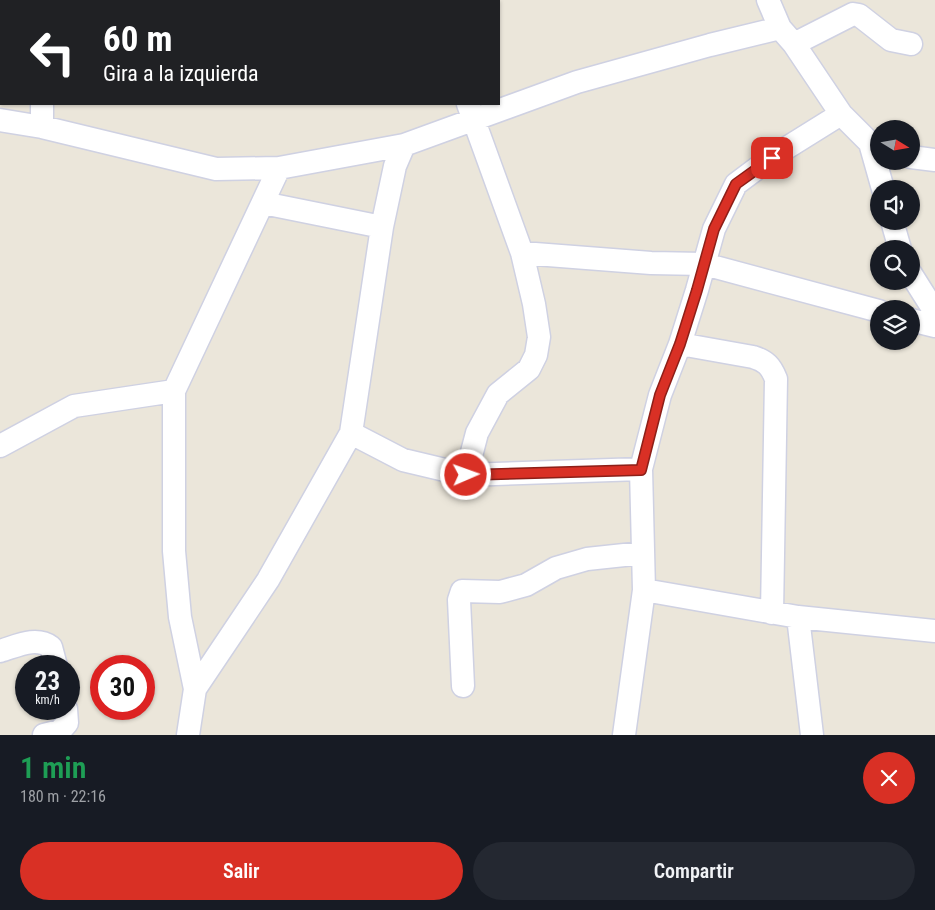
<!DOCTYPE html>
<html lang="es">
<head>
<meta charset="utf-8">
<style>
	:root { --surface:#171b24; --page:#242831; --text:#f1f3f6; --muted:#9ea1a6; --accent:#d93025 }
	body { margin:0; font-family:"Roboto Condensed",sans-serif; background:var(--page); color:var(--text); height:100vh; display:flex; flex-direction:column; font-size:19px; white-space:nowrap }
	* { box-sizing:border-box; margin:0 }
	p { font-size:16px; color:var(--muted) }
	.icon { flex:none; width:28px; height:28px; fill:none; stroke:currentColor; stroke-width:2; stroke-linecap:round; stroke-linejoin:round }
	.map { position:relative; height:735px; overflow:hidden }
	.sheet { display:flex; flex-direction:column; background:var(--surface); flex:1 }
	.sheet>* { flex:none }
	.hud { position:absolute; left:0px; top:0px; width:500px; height:105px; box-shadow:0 1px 4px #0004; background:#202124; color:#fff; overflow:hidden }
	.needle { width:32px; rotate:101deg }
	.fabs { position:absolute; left:870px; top:120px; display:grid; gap:10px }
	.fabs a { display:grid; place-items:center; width:50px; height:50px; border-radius:50%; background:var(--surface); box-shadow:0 1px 4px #0004; font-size:25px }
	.speed { position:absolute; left:15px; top:655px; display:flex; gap:10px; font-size:25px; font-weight:700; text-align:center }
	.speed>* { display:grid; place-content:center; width:65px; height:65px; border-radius:50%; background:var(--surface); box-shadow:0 1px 4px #0004; line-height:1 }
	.speed small { font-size:12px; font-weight:400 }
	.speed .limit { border:8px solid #d22; background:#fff; color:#111 }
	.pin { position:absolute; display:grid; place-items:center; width:42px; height:42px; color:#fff; margin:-21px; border-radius:10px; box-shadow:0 2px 8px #0006 }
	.me { position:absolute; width:55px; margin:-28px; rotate:88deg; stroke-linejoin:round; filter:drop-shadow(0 0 4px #0008) }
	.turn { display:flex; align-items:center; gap:18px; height:105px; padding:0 20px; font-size:22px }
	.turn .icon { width:65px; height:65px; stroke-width:2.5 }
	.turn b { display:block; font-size:35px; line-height:42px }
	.round { display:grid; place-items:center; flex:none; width:52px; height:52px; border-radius:26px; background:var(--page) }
	.head { display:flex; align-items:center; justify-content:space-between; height:85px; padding:0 20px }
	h1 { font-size:30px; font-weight:600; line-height:38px; color:#1e9e55 }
	.cta { display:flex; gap:10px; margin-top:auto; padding:10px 20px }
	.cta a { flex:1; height:58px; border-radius:30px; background:var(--accent); color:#fff; font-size:20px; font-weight:600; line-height:58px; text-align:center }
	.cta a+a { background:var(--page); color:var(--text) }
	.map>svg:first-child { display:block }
</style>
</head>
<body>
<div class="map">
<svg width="935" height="735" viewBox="0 0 935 735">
	<rect width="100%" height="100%" fill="#ebe6da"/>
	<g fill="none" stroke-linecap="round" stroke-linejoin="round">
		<g stroke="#cfd1e2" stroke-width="25">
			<path id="minor" d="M40,0L41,1
				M422,0V1
				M768,0L780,28L794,44L841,114L870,143L879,147
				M794,44L853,14L859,15L891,40L911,44
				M468,104L522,253
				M0,120L42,127L216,169L279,168L404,145L577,82L710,45L780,28
				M42,127V104
				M870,143L883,189
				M911,157L935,160
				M263,203L382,227
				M892,221L900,249
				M911,274L935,312
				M911,320L935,326
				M680,344L753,357C766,361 771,366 776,379L772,613
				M351,433L403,460L466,475L641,469
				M0,446L74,406L174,391
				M466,475L477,433L498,394L529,369L536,355L539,337L534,304L522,253L651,263L704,264L879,311
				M644,590L798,617L935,631
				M798,617L812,735
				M0,651C17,646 36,636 51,647L56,666
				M463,686L459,600L462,591L500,592L526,585L556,568L587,559L643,553
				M195,689L180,617L174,551V391L279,168
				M44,735L60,731L67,723L66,709
				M188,735L195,689L268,580L351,433L382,227L395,166L404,145
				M624,735L644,590L641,469L660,395L680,344L697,290L714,229L736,184L772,157L841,114"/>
		</g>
		<use href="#minor" stroke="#fff" stroke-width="22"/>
	</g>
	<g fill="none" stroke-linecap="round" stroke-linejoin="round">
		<g stroke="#8d1f18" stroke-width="12">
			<path id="route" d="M466,475L641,470L660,395L680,344L697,290L714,229L736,184L772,158"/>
		</g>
		<use href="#route" stroke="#d93025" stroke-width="9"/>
	</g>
</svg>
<div class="fabs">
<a><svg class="needle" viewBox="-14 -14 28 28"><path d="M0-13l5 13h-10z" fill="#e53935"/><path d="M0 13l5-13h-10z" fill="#9ea1a6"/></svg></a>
<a><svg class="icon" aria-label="sound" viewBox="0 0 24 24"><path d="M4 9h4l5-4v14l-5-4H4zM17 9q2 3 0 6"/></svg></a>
<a><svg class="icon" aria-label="search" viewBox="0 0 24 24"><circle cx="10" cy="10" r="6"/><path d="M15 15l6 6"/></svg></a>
<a><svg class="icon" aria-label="layers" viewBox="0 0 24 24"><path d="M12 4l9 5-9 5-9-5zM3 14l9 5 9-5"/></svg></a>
</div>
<div class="speed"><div>23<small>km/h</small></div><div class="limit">30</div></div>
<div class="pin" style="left:772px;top:158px;background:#d93025"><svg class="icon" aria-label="arrive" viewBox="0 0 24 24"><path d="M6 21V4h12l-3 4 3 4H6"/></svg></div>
<svg class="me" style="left:466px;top:475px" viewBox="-20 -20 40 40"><circle r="17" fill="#d93025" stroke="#fff" stroke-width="3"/><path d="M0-11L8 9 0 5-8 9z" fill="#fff"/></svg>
<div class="hud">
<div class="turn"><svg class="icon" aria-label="left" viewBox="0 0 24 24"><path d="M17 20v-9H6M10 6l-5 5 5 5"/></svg><div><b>60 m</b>Gira a la izquierda</div></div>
</div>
</div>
<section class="sheet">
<div class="head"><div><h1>1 min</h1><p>180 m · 22:16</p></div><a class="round" style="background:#d93025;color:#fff"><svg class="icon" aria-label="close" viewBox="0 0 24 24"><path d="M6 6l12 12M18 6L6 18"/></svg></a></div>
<div class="cta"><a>Salir</a><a>Compartir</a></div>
</section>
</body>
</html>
